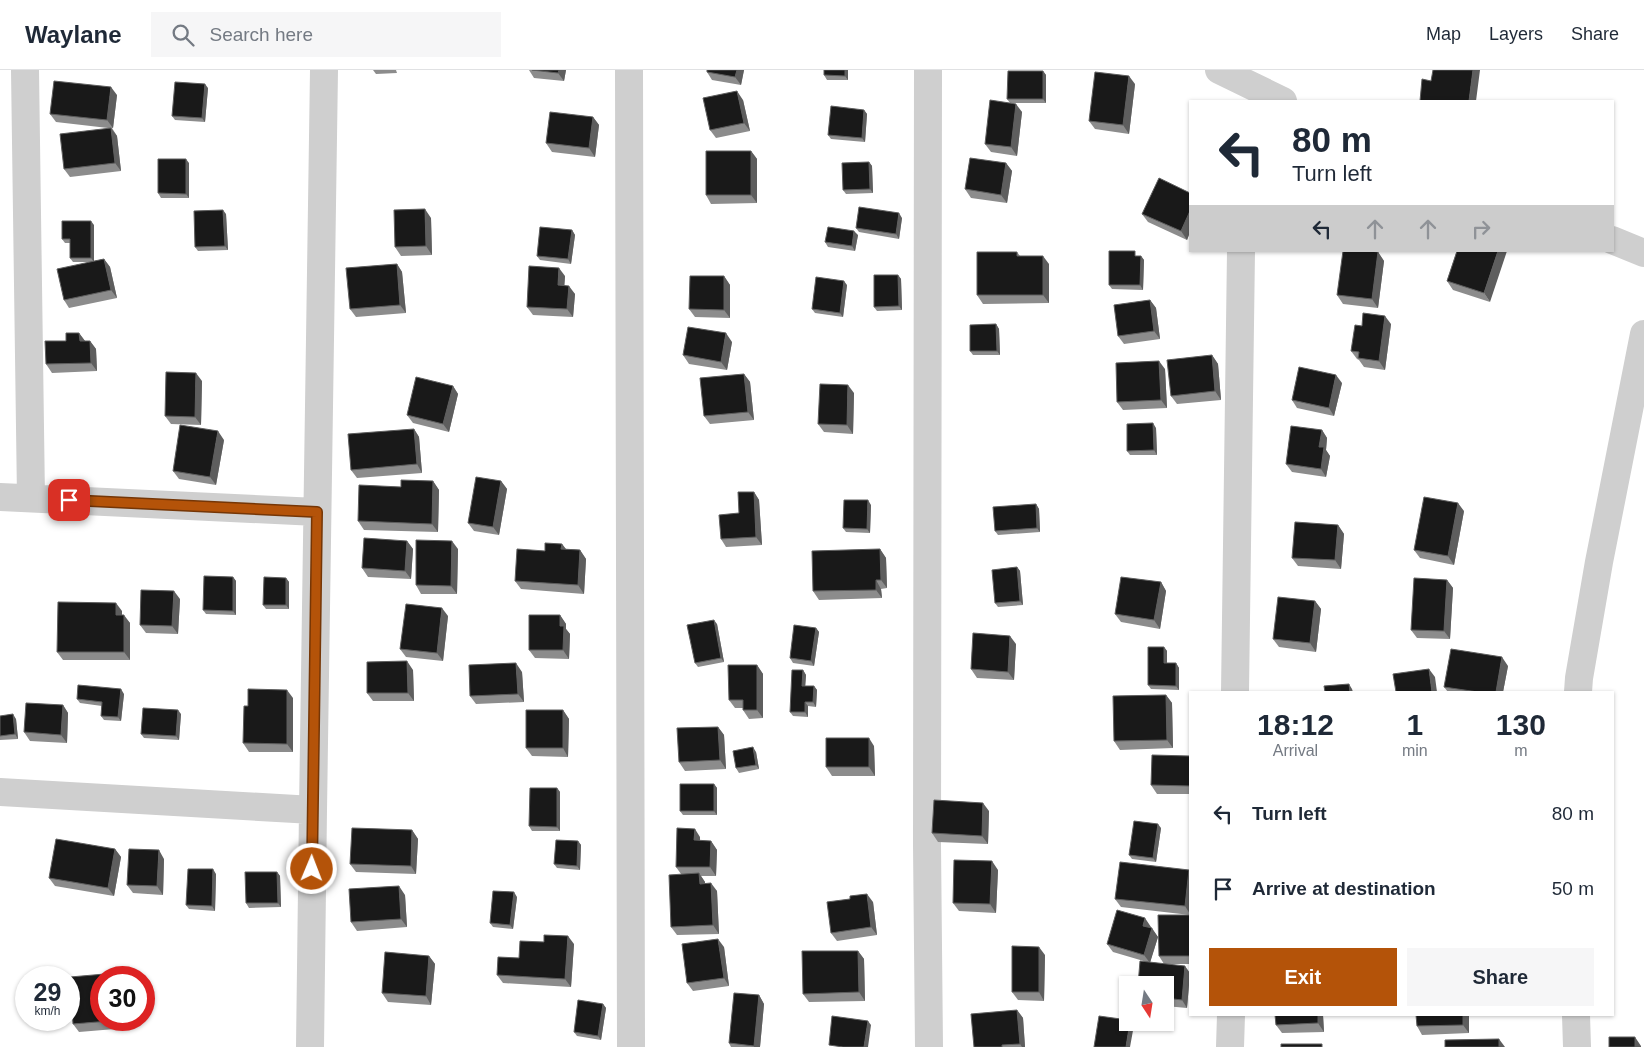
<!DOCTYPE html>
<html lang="en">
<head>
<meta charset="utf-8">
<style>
	:root { --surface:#fff; --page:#f6f6f7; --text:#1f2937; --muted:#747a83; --line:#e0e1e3; --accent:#b45309 }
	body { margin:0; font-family:Arial,sans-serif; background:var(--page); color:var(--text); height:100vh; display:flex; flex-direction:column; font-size:19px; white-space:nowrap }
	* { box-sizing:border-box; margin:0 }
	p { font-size:16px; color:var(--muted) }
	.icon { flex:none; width:28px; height:28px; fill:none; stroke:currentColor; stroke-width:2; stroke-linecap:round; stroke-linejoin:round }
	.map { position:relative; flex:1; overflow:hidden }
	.details { position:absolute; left:1189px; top:621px; width:425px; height:325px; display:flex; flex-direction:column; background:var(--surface); border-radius:0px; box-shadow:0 1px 4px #0004 }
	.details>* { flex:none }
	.banner { position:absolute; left:1189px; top:30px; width:425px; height:152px; border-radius:0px; box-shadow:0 1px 4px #0004; background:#fff; color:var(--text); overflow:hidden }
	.needle { width:32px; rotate:168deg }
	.buttons { position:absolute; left:1119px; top:906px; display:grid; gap:10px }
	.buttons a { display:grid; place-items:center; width:55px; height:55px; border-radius:0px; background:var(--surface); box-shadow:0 1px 4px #0004; font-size:25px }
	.speed { position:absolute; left:15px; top:896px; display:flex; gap:10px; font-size:25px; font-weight:700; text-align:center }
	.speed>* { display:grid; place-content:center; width:65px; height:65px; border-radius:50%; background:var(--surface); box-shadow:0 1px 4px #0004; line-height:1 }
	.speed small { font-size:12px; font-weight:400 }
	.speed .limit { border:8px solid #d22; background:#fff; color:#111 }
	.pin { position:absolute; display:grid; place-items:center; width:42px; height:42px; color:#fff; margin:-21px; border-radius:10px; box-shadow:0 2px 8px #0006 }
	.me { position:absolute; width:55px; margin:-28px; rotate:1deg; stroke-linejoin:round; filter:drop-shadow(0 0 4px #0008) }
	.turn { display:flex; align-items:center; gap:18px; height:105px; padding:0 20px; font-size:22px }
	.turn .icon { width:65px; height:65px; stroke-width:2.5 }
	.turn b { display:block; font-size:35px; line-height:42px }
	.lanes { display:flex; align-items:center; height:48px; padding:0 20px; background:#0003; justify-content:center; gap:25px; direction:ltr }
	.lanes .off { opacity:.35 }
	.eta { display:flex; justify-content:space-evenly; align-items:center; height:85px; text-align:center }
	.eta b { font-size:30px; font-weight:800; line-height:35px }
	.primary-button { display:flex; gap:10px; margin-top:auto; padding:10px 20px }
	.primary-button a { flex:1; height:58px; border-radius:0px; background:var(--accent); color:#fff; font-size:20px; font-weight:800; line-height:58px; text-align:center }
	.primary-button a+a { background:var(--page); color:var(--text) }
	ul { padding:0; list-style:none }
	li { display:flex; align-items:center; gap:15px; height:75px; padding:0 20px }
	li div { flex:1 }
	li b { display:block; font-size:19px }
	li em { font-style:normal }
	header { display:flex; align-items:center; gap:30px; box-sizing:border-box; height:70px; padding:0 25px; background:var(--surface); border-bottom:1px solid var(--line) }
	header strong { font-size:24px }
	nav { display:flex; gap:28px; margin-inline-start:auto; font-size:18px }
	.search { width:350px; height:45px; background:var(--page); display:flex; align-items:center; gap:12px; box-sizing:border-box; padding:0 18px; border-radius:0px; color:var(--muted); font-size:19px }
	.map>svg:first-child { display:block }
</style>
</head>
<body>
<header>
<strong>Waylane</strong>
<div class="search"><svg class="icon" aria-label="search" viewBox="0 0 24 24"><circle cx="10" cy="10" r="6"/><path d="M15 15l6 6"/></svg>Search here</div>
<nav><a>Map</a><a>Layers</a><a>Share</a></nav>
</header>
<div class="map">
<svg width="1644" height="977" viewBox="0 0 1644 977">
	<rect width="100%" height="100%" fill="#fff"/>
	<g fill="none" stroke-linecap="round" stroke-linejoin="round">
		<path stroke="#cfcfcf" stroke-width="28" d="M25,0L31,428
			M629,0L631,977
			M928,0L927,775L929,977
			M1219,0L1283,31
			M1612,170L1644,183
			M0,427L317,442
			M1235,622L1241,181
			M1578,622L1579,608L1599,492L1644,264
			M0,722L313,740L310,977
			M313,740L324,0
			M1576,945L1577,977
			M1230,977L1231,945"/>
	</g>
	<path fill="#8c8c8c" d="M373,0H396L397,3L376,4Z
		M529,0H566L564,11L534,8Z
		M707,0H744L741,15L712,10L707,2Z
		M848,0V10H827L824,5Z
		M1043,1L1046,5V33H1011L1022,42L1017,86L991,82L985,74L1010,33L1007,29Z
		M1135,14L1129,64L1095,59L1089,51Z
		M208,18L205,52L175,50L172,46Z
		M117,25L113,58H112L117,66L121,101L70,107L64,99L108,58L56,52L50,44Z
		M743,30L750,61L716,68L710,60Z
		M864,40L867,44L865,72L831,69L828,65Z
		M593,47L599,55L595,87L552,82L546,73Z
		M751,81L757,89V133L711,134L706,125Z
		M869,92L872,96L873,123L846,124L843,120Z
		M189,93V128H161L158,123Z
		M1006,93L1012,101L1007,133L971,128L965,119Z
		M1190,123V162L1187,170L1148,152L1142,144Z
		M226,144L228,180L198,181L195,177Z
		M431,148L432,185L401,186L395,177Z
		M902,148L899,169L859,162L856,158Z
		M94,155V191L104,189L110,197L117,228L69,238L64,230L88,192H73L70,188V173H65L62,169Z
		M572,160L575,165L571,194L540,190L537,186Z
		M858,165L855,181L828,177L825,172Z
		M1457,181L1490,232L1453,220L1447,211Z
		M1017,182L1020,186L1049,194V233L983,234L977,225Z
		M1378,182L1384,191L1378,238L1343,234L1337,225Z
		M1141,186L1144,190L1143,220L1112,219L1109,215Z
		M397,194L402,202L406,243L356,247L350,239Z
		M898,205L901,209L902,240L877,241L874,237Z
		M565,206L564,215L575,224L573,247L533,245L527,237Z
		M724,206L730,215V248L695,247L689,239Z
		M847,215L843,247L815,243L812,239Z
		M1150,230L1156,238L1160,269L1124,274L1118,266Z
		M996,254L999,259L1000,285H973L970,281Z
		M1391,254L1385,300L1364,297L1359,290L1357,289L1351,281L1362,256Z
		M79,263L85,271H90L96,279L97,301L52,303L46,294L66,271Z
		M732,272L727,300L689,294L683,285Z
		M1212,285L1218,294L1221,330L1177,334L1171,326Z
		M1165,299L1167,338L1123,340L1117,332Z
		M744,304L750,312L754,350L710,354L704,346Z
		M202,311L201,355L171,354L165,346Z
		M1342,313L1334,346L1297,338L1292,330Z
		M453,316L458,324L449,362L413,353L407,345Z
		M854,323L853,364L824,362L818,354Z
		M1156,358L1157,385H1130L1127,381Z
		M414,359L419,367L422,403L357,408L351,400Z
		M1322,360L1327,368L1326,380L1330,386L1326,407L1292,402L1286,394Z
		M224,370L216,415L179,409L173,401Z
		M433,411L439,420L438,462L364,460L358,451L401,417Z
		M501,411L507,419L499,465L474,461L468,453Z
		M754,422L759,430L762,475L726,477L721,469L739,443Z
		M1036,434L1039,439L1040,462L998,465L995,461Z
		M871,435L870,463L846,462L843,458Z
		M1464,441L1454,495L1420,488L1414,480Z
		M1338,455L1344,464L1341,499L1298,496L1292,488Z
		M407,471L413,479L411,509L368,507L362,498Z
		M562,474L566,479L580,480L586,489L584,524L521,519L515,511L545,481Z
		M458,479L457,524H421L416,515Z
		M880,479L886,488L887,518L881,519L882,528L819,530L813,521Z
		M1017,497L1020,501L1023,535L998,537L995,533Z
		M233,507L236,511V545L206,544L203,540Z
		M286,508L289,512V539H266L263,535Z
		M1447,510L1453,518L1450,569L1417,568L1411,560Z
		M1161,512L1166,521L1160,559L1121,552L1115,544Z
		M180,529L178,564L146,563L140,555Z
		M1315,531L1321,539L1316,582L1279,577L1273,569Z
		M122,541V545L130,553V590H63L57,582Z
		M560,545L566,554V559L570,564L569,589L535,588L529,580Z
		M448,546L443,591L406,587L400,579Z
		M717,554L724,592L698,597L695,593Z
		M816,558L819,562L814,596L793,593L790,588Z
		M1016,574L1014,610L977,608L971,599Z
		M1164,577L1167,581V593H1176L1179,598V620L1151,619L1148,615Z
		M757,595L763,604V648L749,649L743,640V638H735L729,630Z
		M1508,596L1503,622H1448L1444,617Z
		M413,600L414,631H373L367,623Z
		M803,600L806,605L805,616H814L817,620L816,637L808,636V647L793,646L790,642Z
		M522,602L524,632L476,634L470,626Z
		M124,624L121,651L104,650L101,646L102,636L80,633L77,629Z
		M1166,625L1172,633L1173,678L1120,680L1114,671Z
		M293,628V682H249L243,673L248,636Z
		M63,635L68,643L67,673L30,671L24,662Z
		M563,640L569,649L568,687L532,686L526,678Z
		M181,644L179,670L144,668L141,664Z
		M0,646L16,649L18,669L0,670Z
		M718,657L724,665L726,699L685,701L679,692Z
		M874,676L875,706H832L826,697Z
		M756,682L759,699L739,703L736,698Z
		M1190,686V724H1157L1151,715Z
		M714,714L717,718V745H683L680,741Z
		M557,718L560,722V761H532L529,756Z
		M989,741L988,774L938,772L932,763Z
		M1161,758L1156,792L1132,789L1129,785Z
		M412,760L418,769L416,804L356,802L350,794Z
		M700,767V771H711L717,780L716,806H701L705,812V813L717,821L719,864L677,865L671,857L681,804L676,797Z
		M578,771L581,775L580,800L557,798L554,794Z
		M115,779L121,787L114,826L55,816L49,808Z
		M164,789L163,825L133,823L127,815Z
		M998,800L996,843L959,841L953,833Z
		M1190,801V845L1121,837L1115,829Z
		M277,802L280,806L281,837L249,838L246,833Z
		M216,804L215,841L189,839L186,835Z
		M405,825L407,857L357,861L351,852Z
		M517,827L513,859L493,857L490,853Z
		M850,829L873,832L877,865L837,871L831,863Z
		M1190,845V894H1171L1190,903L1187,938L1165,936V915L1147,892L1113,882L1107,874L1151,857V858L1158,867L1150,892L1164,894L1159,886Z
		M574,874L571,917L503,913L497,905L519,888Z
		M724,877L729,916L693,921L687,913Z
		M858,881L864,889L865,931L809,932L803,924Z
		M1045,885L1044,931L1018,930L1012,922Z
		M429,886L435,894L431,935L388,932L382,923Z
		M759,925L764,934L760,977H731L729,973Z
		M603,934L606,938L601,970L577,966L574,962Z
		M1017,940L1023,948L1025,977H974Z
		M1275,945H1323L1324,962L1282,963L1276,955Z
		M1416,945H1469V963L1422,965L1417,956Z
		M114,950L115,959L79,962L73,954Z"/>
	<path fill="#5e5e5e" d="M559,0H566L564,11L558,3Z
		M737,0H744L741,15L735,7Z
		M845,0H848V10L845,6Z
		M1473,0H1480L1476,31H1469Z
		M1043,1L1046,5V33L1043,29Z
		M1129,6L1135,14L1129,64L1123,55Z
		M205,14L208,18L205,52L202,48Z
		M111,17L117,25L113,58L107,50Z
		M737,21L743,30L750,61L744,53Z
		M1016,34L1022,42L1017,86L1011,77Z
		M864,40L867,44L865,72L862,68Z
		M593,47L599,55L595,87L589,78Z
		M111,58L117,66L121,101L115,93Z
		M751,81L757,89V133L751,125Z
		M186,89L189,93V128L186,124Z
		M869,92L872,96L873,123L870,119Z
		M1006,93L1012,101L1007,133L1001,125Z
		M425,139L431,148L432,185L426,176Z
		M223,140L226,144L228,180L225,176Z
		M1190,141V162L1187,170L1181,161Z
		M899,143L902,148L899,169L896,164Z
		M91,151L94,155V192L91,188Z
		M572,160L575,165L571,194L568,189Z
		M854,161L858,165L855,181L852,176Z
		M1498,181H1507L1490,232L1484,223Z
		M1378,182L1384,191L1378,238L1372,229Z
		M1043,186L1049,194V233L1043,225Z
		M1141,186L1144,190L1143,220L1140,215Z
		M104,189L110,197L117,228L111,220Z
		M397,194L402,202L406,243L400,235Z
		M559,198L565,206L564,224L558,215Z
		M898,205L901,209L902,240L899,236Z
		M724,206L730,215V248L724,240Z
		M844,211L847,215L843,247L840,243Z
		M569,216L575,224L573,247L567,239Z
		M1150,230L1156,238L1160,269L1154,261Z
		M1385,246L1391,254L1385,300L1379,291Z
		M996,254L999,259L1000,285L997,281Z
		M79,263L85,271H80Z
		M726,263L732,272L727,300L721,292Z
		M90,271L96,279L97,301L91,293Z
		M1212,285L1218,294L1221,330L1215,321Z
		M1159,291L1165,299L1167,338L1161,330Z
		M196,303L202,311L201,355L195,347Z
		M744,304L750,312L754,350L748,342Z
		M1336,305L1342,313L1334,346L1329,338Z
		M848,315L854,323L853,364L847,355Z
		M453,316L458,324L449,362L443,354Z
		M1153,353L1156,358L1157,385L1154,380Z
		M414,359L419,367L422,403L417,394Z
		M1322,360L1327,368L1326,380L1330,386L1326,407L1321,399L1319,377Z
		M218,361L224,370L216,415L210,407Z
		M433,411L439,420L438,462L432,454Z
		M501,411L507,419L499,465L493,457Z
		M754,422L759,430L762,475L756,467Z
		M868,430L871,435L870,463L867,459Z
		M1458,433L1464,441L1454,495L1448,486Z
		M1036,434L1039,439L1040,462L1037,458Z
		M1338,455L1344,464L1341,499L1335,490Z
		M407,471L413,479L411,509L405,501Z
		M452,471L458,479L457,524L451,516Z
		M562,474L568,482L561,479Z
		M880,479L886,488L887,518L881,510Z
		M580,480L586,489L584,524L578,515Z
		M1017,497L1020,501L1023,535L1020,531Z
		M233,507L236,511V545L233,541Z
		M286,508L289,512V539L286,535Z
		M876,510L881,519L882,528L876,520Z
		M1447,510L1453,518L1450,569L1444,561Z
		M1161,512L1166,521L1160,559L1154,550Z
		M174,521L180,529L178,564L172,556Z
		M1315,531L1321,539L1316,582L1310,573Z
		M116,533L122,541V553L116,545Z
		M442,538L448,546L443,591L437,583Z
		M124,545L130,553V590L124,582Z
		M560,545L566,554V559L570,564L569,589L563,580L560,556Z
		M714,550L717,554L724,592L721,588Z
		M816,558L819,562L814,596L811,591Z
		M1010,566L1016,574L1014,610L1008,602Z
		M1164,577L1167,581V598L1164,593Z
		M1502,587L1508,596L1503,622H1496Z
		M407,591L413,600L414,631L408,623Z
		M516,593L522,602L524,632L518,624Z
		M1176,593L1179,598V620L1176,616Z
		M757,595L763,604V648L757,640Z
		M1429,599L1435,607L1437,622H1432Z
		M803,600L806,605L805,620L802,616Z
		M1349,614L1352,619L1353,622H1350Z
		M814,616L817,620L816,637L813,632Z
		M121,619L124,624L121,651L118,647Z
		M287,620L293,628V682L287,674Z
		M1166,625L1172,633L1173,678L1167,670Z
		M805,632L808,636V647L805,642Z
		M63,635L68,643L67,673L61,665Z
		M178,640L181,644L179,670L176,666Z
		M563,640L569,649L568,687L563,678Z
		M13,644L16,649L18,669L15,664Z
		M718,657L724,665L726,699L720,690Z
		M869,668L874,676L875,706L869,697Z
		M753,677L756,682L759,699L756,695Z
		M714,714L717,718V745L714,741Z
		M557,718L560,722V761L557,757Z
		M983,733L989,741L988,774L982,766Z
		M1158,754L1161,758L1156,792L1153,788Z
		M695,759L700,767V779L694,770Z
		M412,760L418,769L416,804L411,796Z
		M578,771L581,775L580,800L577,796Z
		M711,771L717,780L716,806L710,797Z
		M115,779L121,787L114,826L108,818Z
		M159,780L164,789L163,825L157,816Z
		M992,791L998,800L996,843L990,834Z
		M213,799L216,804L215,841L212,836Z
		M1189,800L1190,801V844L1185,836Z
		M277,802L280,806L281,837L278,833Z
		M699,803L705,812V822L700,814Z
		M711,813L717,821L719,864L713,855Z
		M399,816L405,825L407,857L401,849Z
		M514,822L517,827L513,859L510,855Z
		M867,824L873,832L877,865L871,857Z
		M1145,848L1151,857L1149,864L1143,856Z
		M1152,858L1158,867L1150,893L1144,885Z
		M568,866L574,874L571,917L565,909Z
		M718,869L724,877L729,916L724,908Z
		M1039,877L1045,885L1044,931L1039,922Z
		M858,881L864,889L865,931L859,922Z
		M429,886L435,894L431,935L426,926Z
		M1185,896L1190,903L1187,938L1182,930Z
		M759,925L764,934L760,977H754V976Z
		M603,934L606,938L601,970L598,966Z
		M1017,940L1023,948L1025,977H1022L1020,974Z
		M1318,945H1323L1324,962L1318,953Z
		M1463,945H1469V963L1463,955Z
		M109,950H114L115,959L109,951Z
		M868,951L871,955L868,977H864Z
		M1130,952H1132L1134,955L1130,977H1126Z
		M1635,967L1641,976V977H1635Z
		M1499,969L1505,977H1499Z"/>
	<path fill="#191919" stroke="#5e5e5e" d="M532,0H559L558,3Z
		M707,0H737L735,7L707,2Z
		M824,0H845V6L824,5Z
		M1433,0H1473L1469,31H1420L1422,9L1431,11Z
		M1008,1H1043V29H1007Z
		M1095,2L1129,6L1123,55L1089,51Z
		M54,11L111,17L107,50L50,44Z
		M175,12L205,14L202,48L172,46Z
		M737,21L744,53L710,60L703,28Z
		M990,30L1016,34L1011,77L985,74Z
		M831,36L864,40L862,68L828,65Z
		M550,42L593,47L589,78L546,73Z
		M111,58L115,93L64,99L60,64Z
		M706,81H751V125H706Z
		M970,88L1006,93L1001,125L965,119Z
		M158,89H186V124L158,123Z
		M869,92L870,119L843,120L842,93Z
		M1159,108L1190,123V141L1181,161L1142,144Z
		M859,137L899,143L896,164L856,158Z
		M425,139L426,176L395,177L394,140Z
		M223,140L225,176L195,177L194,141Z
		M62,151H91V188H70V169H62Z
		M540,157L572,160L568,189L537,186Z
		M828,157L854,161L852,176L825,172Z
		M1109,181H1135V186H1141L1140,215H1109Z
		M1343,181H1370L1378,182L1372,229L1337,225Z
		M1457,181H1498L1484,223L1447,211Z
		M977,182H1017V186H1043V225H977Z
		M104,189L111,220L64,230L57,199Z
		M397,194L400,235L350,239L346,198Z
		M529,196L559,198L558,215L569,216L567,239L527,237Z
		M874,205H898L899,236L874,237Z
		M690,206H724V240L689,239Z
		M816,207L844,211L840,243L812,239Z
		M1150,230L1154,261L1118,266L1114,235Z
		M1363,243L1385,246L1379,291L1358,288L1359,282L1351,281L1355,255L1362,256Z
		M996,254L997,281H970V255Z
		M688,257L726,263L721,292L683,285Z
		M66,263H79L80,271H90L91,293L46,294L45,271H66Z
		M1212,285L1215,321L1171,326L1167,290Z
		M1159,291L1161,330L1117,332L1116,293Z
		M1299,297L1336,305L1329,338L1292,330Z
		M166,302L196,303L195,347L165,346Z
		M744,304L748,342L704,346L700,308Z
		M416,307L453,316L443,354L407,345Z
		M820,314L848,315L847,355L818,354Z
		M1153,353L1154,380L1127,381V354Z
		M180,355L218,361L210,407L173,401Z
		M1291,356L1322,360L1319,377H1324L1321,399L1286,394Z
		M414,359L417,394L351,400L348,364Z
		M476,407L501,411L493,457L468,453Z
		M401,410L433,411L432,454L358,451L359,415L401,417Z
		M738,422H754L756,467L721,469L719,445L739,443Z
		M1424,427L1458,433L1448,486L1414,480Z
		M844,430H868L867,459L843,458Z
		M1036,434L1037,458L995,461L993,437Z
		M1295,452L1338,455L1335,490L1292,488Z
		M364,468L407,471L405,501L362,498Z
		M416,470L452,471L451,516L416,515Z
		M545,473L562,474L561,479L580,480L578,515L515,511L517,479L545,481Z
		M880,479L881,510H876V520L813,521L812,481Z
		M1017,497L1020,531L995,533L992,500Z
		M204,506L233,507V541L203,540Z
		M264,507L286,508V535H263Z
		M1121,507L1161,512L1154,550L1115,544Z
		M1414,508L1447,510L1444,561L1411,560Z
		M141,520L174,521L172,556L140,555Z
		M1278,527L1315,531L1310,573L1273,569Z
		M58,532L116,533V545H124V582H57Z
		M406,534L442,538L437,583L400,579Z
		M529,545H560V556H564L563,580H529Z
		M714,550L721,588L695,593L687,555Z
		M794,555L816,558L811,591L790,588Z
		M973,563L1010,566L1008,602L971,599Z
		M1148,577H1164V593H1176V616L1148,615Z
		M1451,579L1502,587L1496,622H1478L1444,617Z
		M407,591L408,623H367V592Z
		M516,593L518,624L470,626L469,595Z
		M728,595H757V640H743V630H729Z
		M1429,599L1432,622H1396L1393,604Z
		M792,600H803L802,616H814L813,632H805V642H790Z
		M1349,614L1350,622H1325L1324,616Z
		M78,615L121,619L118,647L101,646L102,632L77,629Z
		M248,619L287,620V674L243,673L244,636H248Z
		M1166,625L1167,670L1114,671L1113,626Z
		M26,633L63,635L61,665L24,662Z
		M143,638L178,640L176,666L141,664Z
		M526,640H563V678H526Z
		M13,644L15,664L0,666V646Z
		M718,657L720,690L679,692L677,658Z
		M826,668H869V697H826Z
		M753,677L756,695L736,698L733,681Z
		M1152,685L1190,686V716L1151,715Z
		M680,714H714V741H680Z
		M530,718H557V757L529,756Z
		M934,730L983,733L982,766L932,763Z
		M1134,751L1158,754L1153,788L1129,785Z
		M352,758L412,760L411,796L350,794Z
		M677,758L695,759L694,770L711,771L710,797H676Z
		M56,769L115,779L108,818L49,808Z
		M556,770L578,771L577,796L554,794Z
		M129,779L159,780L157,816L127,815Z
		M954,790L992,791L990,834L953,833Z
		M1120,792L1189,800L1185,836L1115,829Z
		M188,799H213L212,836L186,835Z
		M245,802H277L278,833H246Z
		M699,803L700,814L711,813L713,855L671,857L669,805Z
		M399,816L401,849L351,852L349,819Z
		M493,821L514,822L510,855L490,853Z
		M867,824L871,857L831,863L827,832L850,829V826Z
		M1117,840L1145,848L1143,856L1152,858L1144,885L1107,874Z
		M1158,845H1190V886H1159Z
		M544,865L568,866L565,909L497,905L498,887L519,888L520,871L544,872Z
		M718,869L724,908L687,913L682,874Z
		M1012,876L1039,877V922H1012Z
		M802,881H858L859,922L803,924Z
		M385,882L429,886L426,926L382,923Z
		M1140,891L1185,896L1182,930L1165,928V915H1138Z
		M105,904L106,908H101V950H109V951L73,954L70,907Z
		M734,923L759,925L754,976L729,973Z
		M578,930L603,934L598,966L574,962Z
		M1017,940L1020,974L1002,975V977H974L971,944Z
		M1275,945H1318V953L1276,955Z
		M1416,945H1463V955L1417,956Z
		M832,946L868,951L864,977H843L829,975Z
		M1099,946L1128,950V952H1130L1126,977H1094Z
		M1609,967H1635V977H1609Z
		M1499,969V977H1445V970Z
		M1281,974H1322V977H1281Z"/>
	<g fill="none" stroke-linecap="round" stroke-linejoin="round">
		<g stroke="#753606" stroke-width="12">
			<path id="route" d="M69,430L317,442L312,799"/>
		</g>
		<use href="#route" stroke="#b45309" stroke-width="9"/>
	</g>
</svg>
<div class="buttons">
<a><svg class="needle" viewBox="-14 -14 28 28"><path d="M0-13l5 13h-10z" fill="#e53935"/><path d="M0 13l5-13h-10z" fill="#747a83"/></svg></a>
</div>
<div class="speed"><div>29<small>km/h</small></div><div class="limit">30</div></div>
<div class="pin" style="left:69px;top:430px;background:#d93025"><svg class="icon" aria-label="arrive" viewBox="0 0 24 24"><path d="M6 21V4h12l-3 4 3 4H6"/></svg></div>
<svg class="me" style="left:312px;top:799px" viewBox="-20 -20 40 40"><circle r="17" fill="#b45309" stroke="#fff" stroke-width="3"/><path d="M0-11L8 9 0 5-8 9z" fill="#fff"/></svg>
<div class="banner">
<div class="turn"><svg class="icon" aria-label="left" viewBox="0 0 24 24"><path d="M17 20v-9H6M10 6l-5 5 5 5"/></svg><div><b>80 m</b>Turn left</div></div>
<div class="lanes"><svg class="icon" aria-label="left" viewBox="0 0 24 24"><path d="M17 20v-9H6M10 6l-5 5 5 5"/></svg><svg class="icon off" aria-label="ahead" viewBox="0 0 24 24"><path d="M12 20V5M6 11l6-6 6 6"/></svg><svg class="icon off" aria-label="ahead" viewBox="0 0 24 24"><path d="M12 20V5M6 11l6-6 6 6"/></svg><svg class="icon off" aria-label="right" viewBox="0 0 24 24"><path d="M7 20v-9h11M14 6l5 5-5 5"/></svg></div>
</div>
<section class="details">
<div class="eta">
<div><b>18:12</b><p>Arrival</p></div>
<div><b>1</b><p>min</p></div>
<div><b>130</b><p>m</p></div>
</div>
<ul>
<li><svg class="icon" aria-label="left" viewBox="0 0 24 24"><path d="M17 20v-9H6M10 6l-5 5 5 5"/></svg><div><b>Turn left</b></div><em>80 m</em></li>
<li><svg class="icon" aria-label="arrive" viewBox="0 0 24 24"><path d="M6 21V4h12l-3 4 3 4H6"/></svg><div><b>Arrive at destination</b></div><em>50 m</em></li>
</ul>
<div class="primary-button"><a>Exit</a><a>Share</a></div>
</section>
</div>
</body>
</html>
